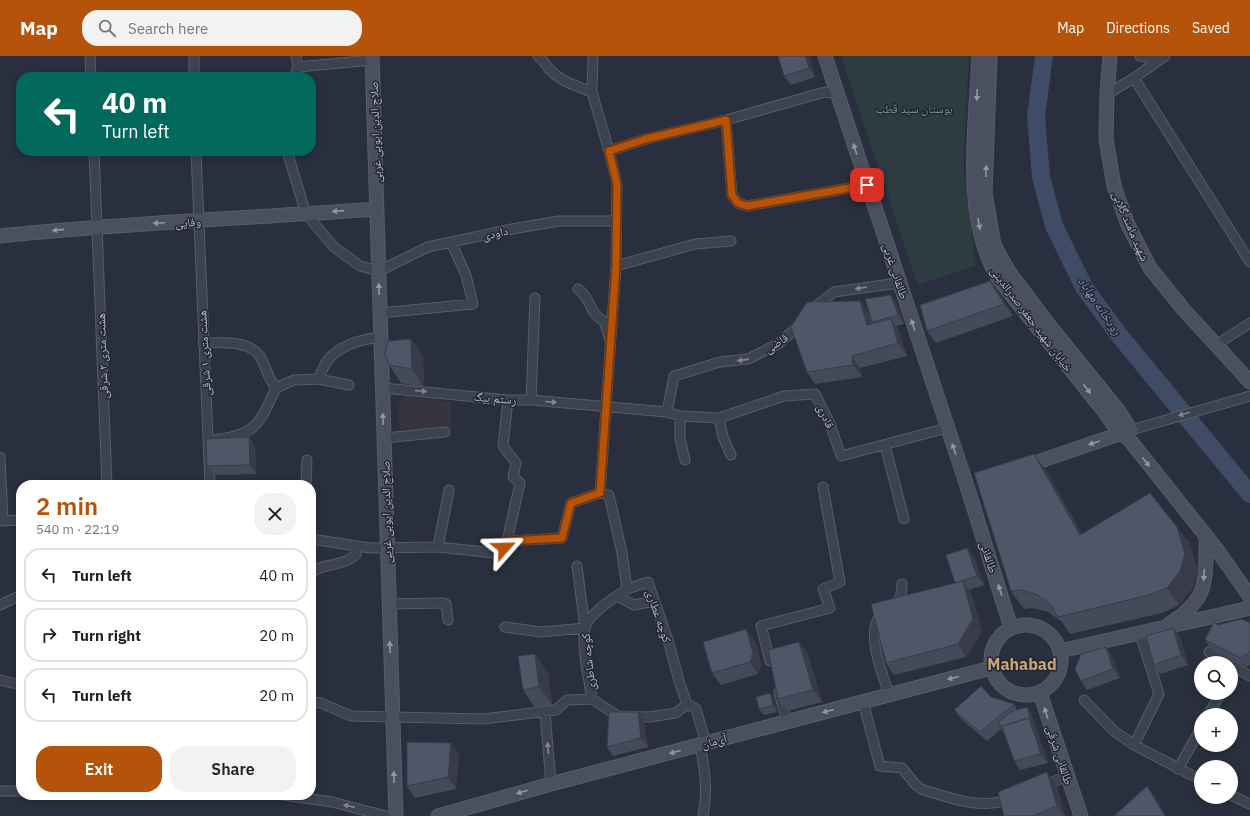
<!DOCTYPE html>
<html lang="en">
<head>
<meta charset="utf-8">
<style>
	:root { --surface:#fff; --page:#f2f2f2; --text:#202124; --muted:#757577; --line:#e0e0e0; --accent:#b45309 }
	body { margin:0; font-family:"IBM Plex Sans","Noto Naskh Arabic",sans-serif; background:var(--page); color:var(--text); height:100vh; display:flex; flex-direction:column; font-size:15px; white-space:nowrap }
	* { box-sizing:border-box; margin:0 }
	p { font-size:13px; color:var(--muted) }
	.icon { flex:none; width:22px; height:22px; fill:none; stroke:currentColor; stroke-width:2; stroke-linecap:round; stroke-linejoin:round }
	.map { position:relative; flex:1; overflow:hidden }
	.panel { position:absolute; left:16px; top:424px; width:300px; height:320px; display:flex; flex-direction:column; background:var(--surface); border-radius:16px; box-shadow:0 2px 6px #0003 }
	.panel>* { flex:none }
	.hud { position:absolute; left:16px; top:16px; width:300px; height:84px; border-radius:16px; box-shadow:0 2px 6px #0003; background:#00695c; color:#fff; overflow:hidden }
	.controls { position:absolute; left:1194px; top:600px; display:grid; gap:8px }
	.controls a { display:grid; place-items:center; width:44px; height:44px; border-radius:50%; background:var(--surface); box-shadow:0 2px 6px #0003; font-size:20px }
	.pin { position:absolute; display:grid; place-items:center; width:34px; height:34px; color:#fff; margin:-17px; border-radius:8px; box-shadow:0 2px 6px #0006 }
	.me { position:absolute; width:44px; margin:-22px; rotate:65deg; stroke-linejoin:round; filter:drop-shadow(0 0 3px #0008) }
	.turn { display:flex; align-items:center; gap:14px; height:84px; padding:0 20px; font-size:18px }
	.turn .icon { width:52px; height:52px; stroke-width:2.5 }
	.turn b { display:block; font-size:28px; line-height:34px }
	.round { display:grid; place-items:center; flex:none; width:42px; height:42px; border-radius:16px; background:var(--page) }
	.summary { display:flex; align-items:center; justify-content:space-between; height:68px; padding:0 20px }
	h1 { font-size:24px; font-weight:600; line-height:30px; color:var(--accent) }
	.cta { display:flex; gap:8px; margin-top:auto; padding:8px 20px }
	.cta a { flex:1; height:46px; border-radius:16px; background:var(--accent); color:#fff; font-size:16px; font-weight:600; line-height:46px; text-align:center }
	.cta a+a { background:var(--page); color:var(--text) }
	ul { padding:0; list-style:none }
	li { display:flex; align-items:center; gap:12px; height:54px; margin:0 8px 6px; padding:0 12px; border:2px solid var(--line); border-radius:16px }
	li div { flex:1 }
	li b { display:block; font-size:15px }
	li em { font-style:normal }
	header { display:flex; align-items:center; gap:24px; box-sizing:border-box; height:56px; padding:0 20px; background:var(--accent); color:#fff }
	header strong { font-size:19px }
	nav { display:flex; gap:22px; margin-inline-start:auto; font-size:14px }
	.search { width:280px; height:36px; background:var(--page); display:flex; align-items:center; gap:10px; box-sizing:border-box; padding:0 14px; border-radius:16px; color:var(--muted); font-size:15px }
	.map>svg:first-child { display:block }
</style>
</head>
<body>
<header>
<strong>Map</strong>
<div class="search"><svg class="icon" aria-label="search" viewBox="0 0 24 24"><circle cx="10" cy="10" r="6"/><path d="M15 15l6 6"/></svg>Search here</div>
<nav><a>Map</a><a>Directions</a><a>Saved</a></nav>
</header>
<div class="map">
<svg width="1250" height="760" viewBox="0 0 1250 760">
	<rect width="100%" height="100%" fill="#292f3e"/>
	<path fill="#373440" d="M406,340L451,346V371L399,373L398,351L401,344Z"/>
	<path fill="#2c3c40" d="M841,0H969L963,111L976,209L918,229Z"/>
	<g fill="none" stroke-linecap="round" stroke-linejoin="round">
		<path stroke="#404b65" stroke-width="18" d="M1044,0L1036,60L1041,121L1054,170L1084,231L1119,279L1250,438"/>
		<g stroke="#575d69" stroke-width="11">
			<path id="street" d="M90,0L91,21
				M194,0V21
				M538,0C544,4 545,9 550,14C562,26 576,30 592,36
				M593,0L592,36L609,95L646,83L726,64L825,36L837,37
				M1140,0L1157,4
				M298,11L372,4
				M294,21L298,11L296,0
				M1134,22L1250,206
				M1107,38L1134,22L1165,0
				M726,64L732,139L738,147L747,150L867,129
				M94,95L107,429
				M196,95L210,429
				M287,95L306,158L334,191L360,210L379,215L428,191L512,173L559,165H616
				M616,210L695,188L731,185
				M578,233C593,244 588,257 604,265L609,281
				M812,253L834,236L891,228L900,229
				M380,257L473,248L466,219L451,186
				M203,287C220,287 246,284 258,298C265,305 267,322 276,332C259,368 257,379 213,384
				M1216,289L1250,267
				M318,323L349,329
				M276,332L294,324L318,323C321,317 324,309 328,304C340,289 363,283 381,281
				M383,332L508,344H531L667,356L680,360L719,362L784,340L815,338L830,368L841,400L947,372
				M508,344L503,390L516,407L513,421L520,427L507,485L562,482L571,447L600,437L616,210L617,128L609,95
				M531,344L535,242
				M667,356L674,320L720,306L748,303L778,288L801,268
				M680,360V382L685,404
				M719,362L723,381L731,399
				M1131,374L1250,340
				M384,382L445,376
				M885,389L904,463
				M0,401L3,465
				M306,429L307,404
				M600,437L609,439L622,497L627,533L648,526L668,584L679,625L687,648L696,653L706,687
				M0,465L21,464
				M311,483L370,492L438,491L494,497L500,496L507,485
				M438,491L449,434
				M311,517C324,506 345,511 356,498V491
				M627,533C615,541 588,558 585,572C581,589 589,625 592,643L618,660L649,661L676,657L687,648
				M617,540L634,549L654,545
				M389,548L443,547L446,548L448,564
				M0,549L21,539
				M893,550C901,546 902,536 902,528
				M881,558C865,578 882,616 889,638
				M505,571L541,576L585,572L577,510
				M1209,596L1228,607
				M770,605L761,570L830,552L823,533L840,526L823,431
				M1231,609L1250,620
				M0,624L21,629
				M779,636L787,666
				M1084,644L1114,675L1134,689L1201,724
				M311,646L321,647L351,660L483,663L556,654L567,644L592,643
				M863,646L880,710L902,712L916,729L921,733C950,742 983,755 1012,742
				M545,656L551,728
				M1208,659L1221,637
				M700,689C705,714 708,735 703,760
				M1134,689L1159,638L1140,578
				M1178,713L1201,672
				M1043,730L1067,720
				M0,735H21
				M283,739L332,746L386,760
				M1231,739L1250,748"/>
		</g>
		<g stroke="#575d69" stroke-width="15">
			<path id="secondary" d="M372,0L396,760
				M825,0L967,430L1011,572
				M979,0C976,70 961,160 998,222L1103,354L1120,378L1128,382L1218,495L1250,541
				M990,0L985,137L994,189L1009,216L1049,269L1118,354L1131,374
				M1110,0L1107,38L1106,83L1114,130L1128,169L1150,212L1184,254L1250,326
				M0,180C125,167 251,162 377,153
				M1023,411L1128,375
				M1169,568C1183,560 1199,546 1203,530C1207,516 1206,495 1206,480
				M991 604a35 35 0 1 1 70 0a35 35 0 1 1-70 0Z
				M1060,595L1250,552
				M1040,637L1081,760
				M438,760L551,728L991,612"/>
		</g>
		<use href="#street" stroke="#3c424e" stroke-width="9"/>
		<use href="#secondary" stroke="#4b5061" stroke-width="13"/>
	</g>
	<path fill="#444a59" d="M778,0H809L815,21L791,29L784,20Z
		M999,237L1013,260L936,287L927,275Z
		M860,245L868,257L872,267V266L897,248L904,268L896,270L899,275L907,300L860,312L862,321L815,328L807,316Z
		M411,283L423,300L424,331L401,327L389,309Z
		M249,381L255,391L256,418L214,419L207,410Z
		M1034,398L1047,416L1082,478L1177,471L1190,488L1198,516L1192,533L1179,549L1162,557L1070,578L1062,566L1048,556L1033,552L1024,553L1011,535Z
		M967,492L974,501L984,529L969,534L971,537L982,575L966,601L894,619L886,607L955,527Z
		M1250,568V609L1247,611L1211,593L1205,584L1218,569Z
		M1180,581L1188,609L1160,618L1154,609Z
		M755,585L761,609L758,618L721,629L712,617Z
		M799,586L808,598L822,646L787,655L778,643Z
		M1106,591L1112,600L1120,622L1087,634L1081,625Z
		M548,616L552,649L535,652L523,634Z
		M770,637L774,643L777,656L764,659L759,653Z
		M991,641L1014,648L1017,654L1031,657L1048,707L1020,714L1014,705L1005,679L1001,673L987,685L961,663L954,654Z
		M638,656L644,666L648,691L613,700L607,691Z
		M451,687L459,699L456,733L415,742L407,730Z
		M1056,728L1065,760H1004Z"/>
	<path fill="#373c48" d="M805,0H809L815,21L809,12Z
		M990,225L999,237L1013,260L1004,248Z
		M891,239L897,248L904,268L898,259Z
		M860,245L868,257L875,281L867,269Z
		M891,263L899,275L907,300L898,287Z
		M411,283L423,300L424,331L412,313Z
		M852,300L860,312L862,321L853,309Z
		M249,381L255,391L256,418L250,409Z
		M1034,398L1047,416L1092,497L1080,479Z
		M1177,471L1190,488L1198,516L1192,533L1179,549L1167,532Z
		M967,492L974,501L984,529L977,520Z
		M963,525L971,537L982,575L966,601L958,588Z
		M1173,572L1180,581L1188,609L1181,599Z
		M746,573L755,585L761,609L758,618L750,606Z
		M799,586L808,598L822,646L813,634Z
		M1106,591L1112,600L1120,622L1113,613Z
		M535,598L548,616L552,649L539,631Z
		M770,637L774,643L777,656L773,649Z
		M1027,651L1031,657L1036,671L1031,665Z
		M638,656L644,666L648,691L641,682Z
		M1029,662L1036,671L1048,707L1041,698Z
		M451,687L459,699L456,733L448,721Z
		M1047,716L1056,728L1065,760H1064L1057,750Z
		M1147,730L1156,742L1166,760H1165Z"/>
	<path fill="#4f5667" stroke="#373c48" d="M778,0H805L809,12L784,20Z
		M990,225L1004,248L927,275L920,249Z
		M891,239L898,259L872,266L865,243Z
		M860,245L867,269L891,263L898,287L852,300L853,309L807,316L791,271L807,246Z
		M411,283L412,313L389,309L385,298L388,285Z
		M249,381L250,409L207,410L206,383Z
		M1034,398L1080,479L1150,437L1177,471L1185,498L1180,515L1167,532L1149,539L1058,561L1051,549L1036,538L1020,534L1011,535L974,417Z
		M967,492L977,520L955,527L946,499Z
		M963,525L973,563L958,588L886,607L871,548Z
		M1241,563L1249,566L1250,568V596L1241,602L1205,584L1214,566L1218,569Z
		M1173,572L1181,599L1154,609L1146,580Z
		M746,573L753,597L750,606L712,617L703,586Z
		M799,586L813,634L778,643L768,594Z
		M1106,591L1113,613L1081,625L1075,613L1081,598Z
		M535,598L539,631L523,634L518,600Z
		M981,630L991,641L1014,648L980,676L954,654Z
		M770,637L773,649L759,653L756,641Z
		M1027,651L1031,665L1029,662L1002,670L1003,673H1001L999,666L1013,655Z
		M609,656H638L641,682L607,691Z
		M1029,662L1041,698L1014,705L1002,670Z
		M407,686L451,687L448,721L407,730Z
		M1047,716L1057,750L1033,760H1004L998,736Z
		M1147,730L1165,760H1114Z"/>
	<defs><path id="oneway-solid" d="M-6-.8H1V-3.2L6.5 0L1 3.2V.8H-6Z"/></defs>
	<g fill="#9297a5">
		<use href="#oneway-solid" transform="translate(977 39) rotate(92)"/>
		<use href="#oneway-solid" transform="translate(855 93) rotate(-108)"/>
		<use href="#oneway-solid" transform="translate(986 115) rotate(-88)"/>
		<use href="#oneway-solid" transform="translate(338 155) rotate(176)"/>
		<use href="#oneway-solid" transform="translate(159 167) rotate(177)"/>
		<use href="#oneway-solid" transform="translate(979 168) rotate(80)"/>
		<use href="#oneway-solid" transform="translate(58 174) rotate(174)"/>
		<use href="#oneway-solid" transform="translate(379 233) rotate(-92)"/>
		<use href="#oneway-solid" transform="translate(913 269) rotate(-108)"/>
		<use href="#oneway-solid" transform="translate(1087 333) rotate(51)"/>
		<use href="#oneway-solid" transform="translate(383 363) rotate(-92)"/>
		<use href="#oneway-solid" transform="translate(1094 387) rotate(161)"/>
		<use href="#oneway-solid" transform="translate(954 393) rotate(-108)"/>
		<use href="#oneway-solid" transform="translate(1146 406) rotate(52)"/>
		<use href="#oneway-solid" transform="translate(1204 519) rotate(94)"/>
		<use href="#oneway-solid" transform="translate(1000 534) rotate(-108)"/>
		<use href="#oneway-solid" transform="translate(390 591) rotate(-92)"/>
		<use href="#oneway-solid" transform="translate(953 622) rotate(166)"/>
		<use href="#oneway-solid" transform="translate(828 655) rotate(165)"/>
		<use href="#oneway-solid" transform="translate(1046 657) rotate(-108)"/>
		<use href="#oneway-solid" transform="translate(675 696) rotate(165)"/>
		<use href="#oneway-solid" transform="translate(394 721) rotate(-92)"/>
		<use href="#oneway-solid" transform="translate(522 736) rotate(164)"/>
	</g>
	<g fill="#818692">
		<use href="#oneway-solid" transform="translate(861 232) rotate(172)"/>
		<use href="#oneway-solid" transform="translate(743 304) rotate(172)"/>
		<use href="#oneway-solid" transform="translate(421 335) rotate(4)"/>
		<use href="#oneway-solid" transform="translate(551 346) rotate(5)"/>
		<use href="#oneway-solid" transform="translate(1184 358) rotate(164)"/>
		<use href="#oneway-solid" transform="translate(548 692) rotate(-95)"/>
		<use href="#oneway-solid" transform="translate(349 750) rotate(-167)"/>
	</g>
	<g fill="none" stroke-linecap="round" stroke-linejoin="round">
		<g stroke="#753606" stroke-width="10">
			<path id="route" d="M504,492L508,485L562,482L571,447L600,437L616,210L617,128L609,95L646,83L726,64L732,139L738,147L747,150L867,129"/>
		</g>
		<use href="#route" stroke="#b45309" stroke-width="7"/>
	</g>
	<g text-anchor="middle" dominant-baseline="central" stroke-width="3" stroke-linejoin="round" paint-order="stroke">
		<g font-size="12" fill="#739780" stroke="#212734">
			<text x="914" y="52">بوستان سید قطب</text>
		</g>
		<g font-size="12" fill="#b9bdc9" stroke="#212734">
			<text transform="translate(375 76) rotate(-92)">صلاح الدین ایوبی غربی</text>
			<text transform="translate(188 166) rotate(-3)">وفایی</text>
			<text transform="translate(1131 170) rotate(67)">شهید مامند گلابی</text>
			<text transform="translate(495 177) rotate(-13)">داودی</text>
			<text transform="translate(896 215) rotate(72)">طالقانی غربی</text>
			<text transform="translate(1032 263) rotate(53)">خیابان شهید جعفر صدرالدینی</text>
			<text transform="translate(776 287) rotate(-33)">قاضی</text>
			<text transform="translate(204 297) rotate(-93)">هشت متری ۱ شرقی</text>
			<text transform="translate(102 300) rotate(-92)">هشت متری ۲ شرقی</text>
			<text transform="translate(495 342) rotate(5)">رستم بیگ</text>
			<text transform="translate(826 360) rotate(65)">قادری</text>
			<text transform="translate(386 456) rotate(-91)">صلاح الدین ایوبی غریی</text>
			<text transform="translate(989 501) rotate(72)">طالقانی</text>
			<text transform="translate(659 560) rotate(71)">کوچه عطاری</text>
			<text transform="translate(588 606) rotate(-96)">کوچه شاطری</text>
			<text transform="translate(714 685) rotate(-15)">آی‌مان</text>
			<text transform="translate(1060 699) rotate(72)">طالقانی شرقی</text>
		</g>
		<g font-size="13" font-style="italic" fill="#8490ad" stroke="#212734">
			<text transform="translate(1100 250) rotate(56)">رودخانه مهاباد</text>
		</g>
		<g font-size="16" font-weight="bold" fill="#caa473" stroke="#212734">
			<text x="1022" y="608">Mahabad</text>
		</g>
	</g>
</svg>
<div class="controls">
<a><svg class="icon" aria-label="search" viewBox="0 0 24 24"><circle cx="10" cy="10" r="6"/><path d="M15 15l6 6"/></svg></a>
<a>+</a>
<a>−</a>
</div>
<div class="pin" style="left:867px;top:129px;background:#d93025"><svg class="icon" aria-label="arrive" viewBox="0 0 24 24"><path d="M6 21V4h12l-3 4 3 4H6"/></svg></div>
<svg class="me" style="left:504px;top:492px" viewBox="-20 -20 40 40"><path d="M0-17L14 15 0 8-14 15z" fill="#b45309" stroke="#fff" stroke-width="4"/></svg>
<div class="hud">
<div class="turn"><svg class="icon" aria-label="left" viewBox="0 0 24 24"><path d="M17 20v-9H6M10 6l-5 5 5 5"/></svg><div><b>40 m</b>Turn left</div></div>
</div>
<section class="panel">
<div class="summary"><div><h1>2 min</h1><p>540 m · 22:19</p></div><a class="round"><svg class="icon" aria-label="close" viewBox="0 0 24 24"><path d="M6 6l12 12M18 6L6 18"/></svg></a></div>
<ul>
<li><svg class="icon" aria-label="left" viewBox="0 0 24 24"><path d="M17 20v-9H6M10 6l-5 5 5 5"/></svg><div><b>Turn left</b></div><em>40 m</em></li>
<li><svg class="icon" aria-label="right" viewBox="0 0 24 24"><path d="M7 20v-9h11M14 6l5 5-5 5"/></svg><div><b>Turn right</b></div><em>20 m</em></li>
<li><svg class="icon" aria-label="left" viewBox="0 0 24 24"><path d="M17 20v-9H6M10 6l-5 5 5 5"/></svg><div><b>Turn left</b></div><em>20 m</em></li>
</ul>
<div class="cta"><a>Exit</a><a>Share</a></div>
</section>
</div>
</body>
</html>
